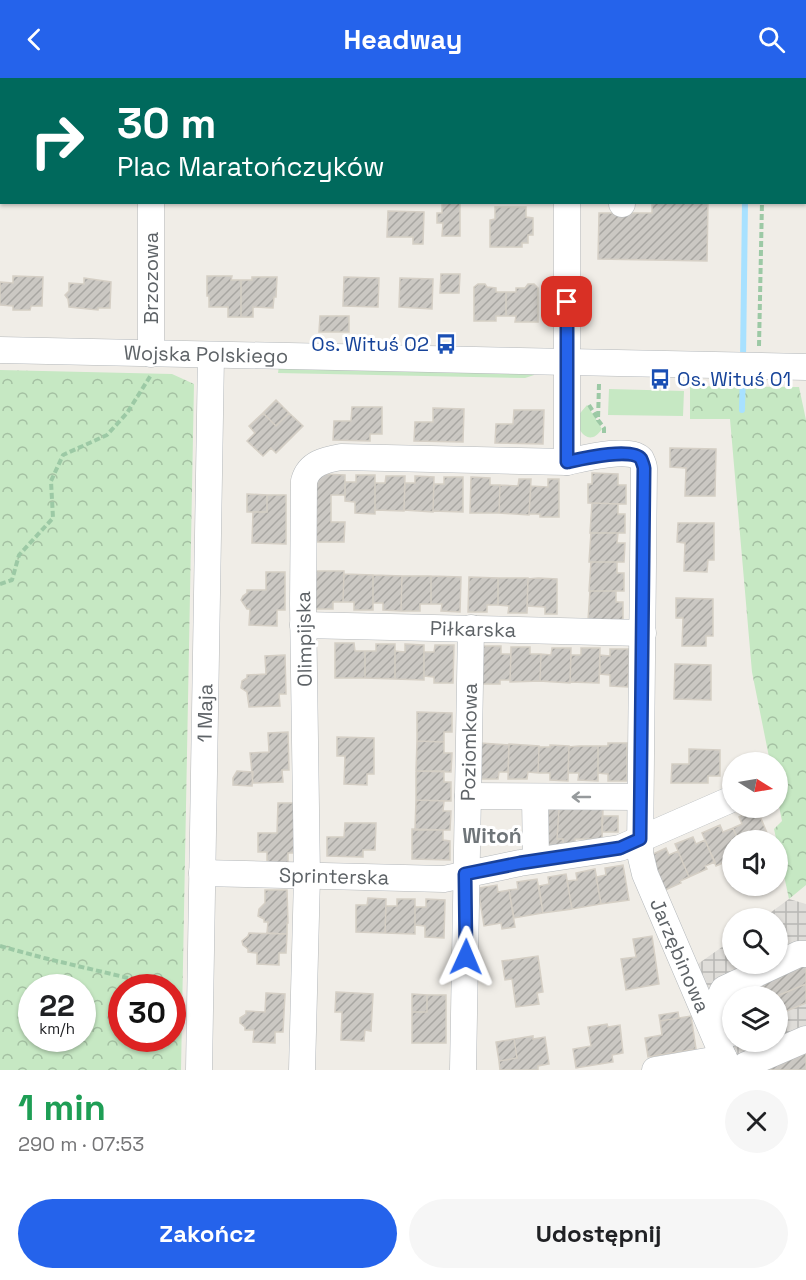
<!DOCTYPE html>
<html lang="pl">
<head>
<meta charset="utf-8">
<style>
	:root { --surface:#fff; --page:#f6f6f6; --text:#202124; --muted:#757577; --accent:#2563eb }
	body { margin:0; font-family:"Space Grotesk",sans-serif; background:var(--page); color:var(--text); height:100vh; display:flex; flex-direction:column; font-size:22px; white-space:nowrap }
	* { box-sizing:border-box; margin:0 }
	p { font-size:20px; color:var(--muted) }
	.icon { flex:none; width:33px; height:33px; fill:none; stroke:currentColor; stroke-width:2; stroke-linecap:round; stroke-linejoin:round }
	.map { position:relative; height:992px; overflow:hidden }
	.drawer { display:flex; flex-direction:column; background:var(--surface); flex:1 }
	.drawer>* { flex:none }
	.top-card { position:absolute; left:0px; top:0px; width:807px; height:126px; box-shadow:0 2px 4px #0004; background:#00695c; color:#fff; overflow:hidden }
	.needle { width:39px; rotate:101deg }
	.tools { position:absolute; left:722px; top:674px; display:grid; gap:12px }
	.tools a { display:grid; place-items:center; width:66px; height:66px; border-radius:50%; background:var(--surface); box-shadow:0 2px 4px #0004; font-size:30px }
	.speed { position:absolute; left:18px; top:896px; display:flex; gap:12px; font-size:30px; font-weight:700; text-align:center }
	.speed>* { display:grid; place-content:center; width:78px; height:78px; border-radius:50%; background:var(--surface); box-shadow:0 2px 4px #0004; line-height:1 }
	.speed small { font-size:15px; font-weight:400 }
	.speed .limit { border:9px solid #d22; background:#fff; color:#111 }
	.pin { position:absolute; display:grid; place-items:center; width:51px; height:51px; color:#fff; margin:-26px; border-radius:12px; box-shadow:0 3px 9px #0006 }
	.me { position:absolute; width:66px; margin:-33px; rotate:1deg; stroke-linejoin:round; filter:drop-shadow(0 0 4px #0008) }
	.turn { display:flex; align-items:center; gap:21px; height:126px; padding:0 18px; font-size:27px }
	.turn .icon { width:78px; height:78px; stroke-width:2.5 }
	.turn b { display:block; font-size:42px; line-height:51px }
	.round { display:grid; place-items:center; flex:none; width:63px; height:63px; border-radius:32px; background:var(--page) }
	.headline { display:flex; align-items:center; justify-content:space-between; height:102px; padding:0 18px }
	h1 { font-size:36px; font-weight:700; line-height:45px; color:#1e9e55 }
	.primary-button { display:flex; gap:12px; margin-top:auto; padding:12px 18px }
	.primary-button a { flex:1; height:69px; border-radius:36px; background:var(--accent); color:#fff; font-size:24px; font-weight:700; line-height:69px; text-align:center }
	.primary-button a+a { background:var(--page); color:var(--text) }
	header { display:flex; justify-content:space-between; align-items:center; height:78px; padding:0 18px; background:var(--accent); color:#fff; font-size:27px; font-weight:700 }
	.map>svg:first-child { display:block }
</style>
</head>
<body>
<header><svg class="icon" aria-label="back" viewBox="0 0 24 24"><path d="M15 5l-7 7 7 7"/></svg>Headway<svg class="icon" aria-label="search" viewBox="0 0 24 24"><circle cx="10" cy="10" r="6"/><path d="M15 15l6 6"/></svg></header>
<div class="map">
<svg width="806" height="992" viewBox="0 0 806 992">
	<defs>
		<pattern id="industrial-grid" width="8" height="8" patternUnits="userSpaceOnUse" patternTransform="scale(1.5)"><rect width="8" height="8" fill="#dfddd9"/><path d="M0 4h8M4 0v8" fill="none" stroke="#b8b7b4"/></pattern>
		<pattern id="forest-crowns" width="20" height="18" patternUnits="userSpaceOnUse" patternTransform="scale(1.5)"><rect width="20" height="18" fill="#c6e8c3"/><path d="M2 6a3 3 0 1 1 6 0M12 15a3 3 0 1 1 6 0" fill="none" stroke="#a4c0a2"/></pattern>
		<pattern id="building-hatch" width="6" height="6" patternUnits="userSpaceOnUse" patternTransform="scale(1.5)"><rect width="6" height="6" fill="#cbc8c3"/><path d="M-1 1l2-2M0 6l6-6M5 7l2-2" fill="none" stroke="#a8a6a2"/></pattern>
	</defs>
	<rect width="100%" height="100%" fill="#f0ede7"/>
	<path fill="url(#industrial-grid)" fill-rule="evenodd" d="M789,821L806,826V992H740L695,888L732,862V885H777V840H763ZM732,918H777V963H732Z"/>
	<path fill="#c6e8c3" d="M279,288L534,293V297L525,300L278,295Z
		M609,311L684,313L683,338L608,337Z
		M587,327L602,351C590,369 578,355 576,340Z"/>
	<path fill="url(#forest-crowns)" fill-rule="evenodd" d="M0,292L172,296L194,306L181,992H0ZM32,909H82V960H32ZM122,909H172V960H122Z
		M690,308L799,309L806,342V807L789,821L774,751L782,743L777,718V684H770L752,594L730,341H690Z"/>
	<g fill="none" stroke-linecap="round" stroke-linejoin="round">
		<path stroke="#a8e1ff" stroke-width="6" d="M746,2V0
			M743,283L745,124
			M742,332L743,293"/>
	</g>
	<path fill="url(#building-hatch)" stroke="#d5cfc5" stroke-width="1.5" d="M442,124H460V158H442L443,145H437V135H442Z
		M652,124H708L707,183L598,181L599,135H652Z
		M495,129H526V139L533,140V157H528V165H522V169H490V142L495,141Z
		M388,133L424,134L423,166H413V159H387Z
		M441,196H460L459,215H440Z
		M13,198L43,199L42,228H31L30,232H13V228L0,227V204L13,205Z
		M207,198H232L231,202H241V239H228V229H209V218H207Z
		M252,199H277L276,219H274L273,230L253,229V239H241V202H252Z
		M344,199L379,200L378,229L343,228Z
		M84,200L111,204L110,230H98V232L69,229L68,221L65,217L69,213V205L84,206Z
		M400,200L433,201L432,231L399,229Z
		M478,206H485L487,209L496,210V214H506V238H496V243H474V209Z
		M528,206H534L538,210V244H515L516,238H506V214H516V210H525Z
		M320,238H349V254H319Z
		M276,322L289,335L276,348L263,335Z
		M352,329H382V356H370V363L333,362L334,343H351Z
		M433,330L464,331L463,364L414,363L415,344H433Z
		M514,332H544L543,366L495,365L496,346H513Z
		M263,335L276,348L289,335L303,348L276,375L271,370L263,378L247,363L255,355L249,348Z
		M670,370L716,371L715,418H685L686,390L670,389Z
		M592,395L618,396V407H626V426L588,425V406H592Z
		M323,396L345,397V417H331V444H345L344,464H314L315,403Z
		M356,397H375V436L355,435V424L345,423V404H356Z
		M386,398H405L404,433L375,432V405H385Z
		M415,398L434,399L433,434L404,432L405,405H415Z
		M444,399H463V434L433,433L434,406H444Z
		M471,399L490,400V407H500L499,435H470Z
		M519,401H531L529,437L499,435L500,407L518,408Z
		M548,401H559V439H540V436H529L531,408L548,409Z
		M247,416L267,417V434H247Z
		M267,417H286V466L252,465L253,434H267Z
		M592,425L618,426V436H625V455H590Z
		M678,445H714V482H708L707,494L684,493L685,465L677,464Z
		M591,455H618L617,465H625L624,484H589Z
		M591,484H617V495H624V513H589Z
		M314,493H344L343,524H333V531H314Z
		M266,494H285V532H277V548L249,547L250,531H247L241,522L243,518L247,515V512H266Z
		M344,496L373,497V532H354V524H343Z
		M373,497L402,498L401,533L383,532V525H373Z
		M402,498H431V526H420V533H401Z
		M431,498L461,499L460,534L441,533L442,526H431Z
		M469,499L498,500V527H487V534H468Z
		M498,500H528L527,535H508L509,528L498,527Z
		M538,500L557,501V536H545V529L527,528L528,501Z
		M590,513H616V524H623V543L588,542Z
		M676,520L713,521V558H706V568H682L683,540H676Z
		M335,565H354L355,573H365V600H335Z
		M376,566H395V601L365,600V573H376Z
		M405,566L424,567V602L395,601V573L405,574Z
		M435,567H454L453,605H434V599L424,598V574H434Z
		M482,568H501V576H511L510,602H500V606H481Z
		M511,569H530V576H541L540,603L510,604Z
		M552,570H571L570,605L540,603L541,576L551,577Z
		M581,570H600L599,605L570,604L571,577H581Z
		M610,571H629L628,609L610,608V597L600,596V577L610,578Z
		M285,577L286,616H279L280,628L249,629L247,614L241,610L242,603L247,600V597L266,596L265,578Z
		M675,586L711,587V622L674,621Z
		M417,634L452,635V654H444V664L417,663Z
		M288,654L289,692H282L283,704L253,705L250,675L269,674L268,655Z
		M337,659L374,660V696H367V707L344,706L345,678H337Z
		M417,663L444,664V675H452L451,694L416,693Z
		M480,665L509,667L508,694H499L498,701H479Z
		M608,665H627V703H608V696L598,695V668H608Z
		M509,666L539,668L538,695L528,694L527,701H508Z
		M550,667L569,668L568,703L550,702V695H538L539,669H550Z
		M579,668H598V703L578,702L579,695H568L569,669Z
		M689,671L720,672V698H708V705H671L672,686H689Z
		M237,693L253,694L252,708L233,707V700Z
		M416,693H444V704H451V723L416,722Z
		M416,722L444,723L443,733H451L450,752H415Z
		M278,725H297L296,775H288V786H267V774H258V755H277Z
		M546,730L559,731L557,761H563L564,771H545Z
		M559,731H603L602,761H575V771H564L563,761H557Z
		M757,731L770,762H738L733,750L742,746L739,739Z
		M602,738H618V754H602Z
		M345,745H376L375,772H363V779L327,778V759H344Z
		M720,747L723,754L733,750L738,762H732V781L716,788L702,755Z
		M412,751L443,752V762L450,763V782L412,781Z
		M693,759L696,766L705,762L715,784L705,788L707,791L689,799L675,766Z
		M666,770L669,777L678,773L689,799L680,803L681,805L663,813L649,778Z
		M623,787L629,822L601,826L596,799L606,797L605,790Z
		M595,791L601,826L572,831L567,803L577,802L576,795Z
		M566,796L572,831L543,835L539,808L549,806L548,799Z
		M537,801L543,835L514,840L509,812L518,811L517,804Z
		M497,807L498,814L509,812L515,849L502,851L501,845L484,848L478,810Z
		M265,812H287L288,845H287V856L267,855L268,844H264V841L258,838L259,831L265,825Z
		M368,820L386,821L385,855L356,854V827H367Z
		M397,821H415V856L385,855L386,828H397Z
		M426,821L445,822L444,860L425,859V848L415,847V829H426Z
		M249,855L287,856L286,875H279V887L257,886V875L248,874V871L243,867L242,863L248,858Z
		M652,858L659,906L626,912L621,881L636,879L633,861Z
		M538,878L543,914L537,915L539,926L516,929L512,901L505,902L502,883Z
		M806,887V906L777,918H732Z
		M806,906V925L777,937V918Z
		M336,914L373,916L371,953L365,952L364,963L341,962L342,934H335Z
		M266,915L285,916L283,954H275V965L253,964L254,952H245V949L240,945V940L246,936V933L265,934Z
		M412,916L427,917V934H412Z
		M427,917H446V965H412V934H427Z
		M678,934L679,940L660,943L659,937Z
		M691,938L696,971L648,979L645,960L662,957L660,943Z
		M607,946L608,949L620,947L623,975L612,977L613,984L576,990L573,971L591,968L588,949Z
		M533,958V961L545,959L549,986L538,988V992H500L499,983L517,980L514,961Z
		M514,961L517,980L499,983L496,964Z
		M806,973V992H761Z"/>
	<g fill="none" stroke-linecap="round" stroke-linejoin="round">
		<g stroke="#b4b8bb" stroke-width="27">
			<g id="minor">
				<path d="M146,0L147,2"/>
				<path d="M567,2V0"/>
				<path d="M622,2V0"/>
				<path d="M151,124V276"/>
				<path d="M567,124V384"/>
				<path d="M622,126V124"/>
				<path id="s1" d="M0,272L806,289"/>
				<path id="s2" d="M303,547L643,555"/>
				<path d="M468,718L640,719"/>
				<path d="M535,719L536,782"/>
				<path id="s3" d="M202,795L444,801L520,785L620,770L732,721"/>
				<path d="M732,955C726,942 714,924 724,911L799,876H806"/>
				<path d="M746,987L806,961"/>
				<path id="s4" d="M199,992L211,278"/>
				<path id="s5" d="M302,992L307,799L303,526L304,403C309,385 325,382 341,379L567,384C581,381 632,368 641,381C642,383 644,388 644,390L640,775L645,796L729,992"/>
				<path id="s6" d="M463,992L471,550"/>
				<path d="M655,992L724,980"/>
			</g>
		</g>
		<path stroke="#9cc9a5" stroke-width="4" stroke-dasharray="6 3" stroke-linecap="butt" d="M763,2V0
			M759,268L762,124
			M599,306L598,342L604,350V357
			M589,327L598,341
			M0,506L12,502L19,477L53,440L51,403L63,377L107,357L127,335L151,297
			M0,868L44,880L166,909"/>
		<use href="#minor" stroke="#fff" stroke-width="26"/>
	</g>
	<defs><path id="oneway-shaft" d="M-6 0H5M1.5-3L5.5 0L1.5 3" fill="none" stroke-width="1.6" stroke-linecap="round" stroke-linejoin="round" transform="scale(1.5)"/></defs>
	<use stroke="#969a9c" href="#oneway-shaft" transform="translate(581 719) rotate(-180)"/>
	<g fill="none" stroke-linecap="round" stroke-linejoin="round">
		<g stroke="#184099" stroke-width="15">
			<path id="route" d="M466,879L465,796L520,785L620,770L640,761L644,390C644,389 642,383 641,381C632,369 581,381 567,384V224"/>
		</g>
		<use href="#route" stroke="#2563eb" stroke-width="10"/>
	</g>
	<defs>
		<g id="bus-bare" transform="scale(1.62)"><path d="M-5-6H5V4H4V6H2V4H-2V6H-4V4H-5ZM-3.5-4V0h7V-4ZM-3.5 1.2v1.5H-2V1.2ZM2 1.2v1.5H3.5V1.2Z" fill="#1a4fb4" stroke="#fff" stroke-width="2.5" paint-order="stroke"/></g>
	</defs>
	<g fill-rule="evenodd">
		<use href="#bus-bare" x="446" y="266"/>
		<use href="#bus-bare" x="660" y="301"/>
	</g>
	<g text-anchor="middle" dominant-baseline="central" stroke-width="6" stroke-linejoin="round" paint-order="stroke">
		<g font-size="20" fill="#5e6367" stroke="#fff">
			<text transform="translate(151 200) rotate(-90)">Brzozowa</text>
			<text stroke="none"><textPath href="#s1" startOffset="206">Wojska Polskiego</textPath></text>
			<text stroke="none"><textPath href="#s2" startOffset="170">Piłkarska</textPath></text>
			<text transform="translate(304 561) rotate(-91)">Olimpijska</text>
			<text stroke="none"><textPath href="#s4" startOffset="357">1 Maja</textPath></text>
			<text stroke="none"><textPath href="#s6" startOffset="328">Poziomkowa</textPath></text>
			<text stroke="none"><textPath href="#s3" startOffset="132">Sprinterska</textPath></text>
			<text stroke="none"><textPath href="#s5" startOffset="1443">Jarzębinowa</textPath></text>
		</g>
		<g font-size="20" fill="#164399" stroke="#fff" text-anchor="end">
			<text x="429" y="266">Os. Wituś 02</text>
			<text x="677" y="301" text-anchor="start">Os. Wituś 01</text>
		</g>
		<g font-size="21" font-weight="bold" fill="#6f7579" stroke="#fff">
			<text x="492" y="757">Witoń</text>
		</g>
	</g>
</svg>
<div class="tools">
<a><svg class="needle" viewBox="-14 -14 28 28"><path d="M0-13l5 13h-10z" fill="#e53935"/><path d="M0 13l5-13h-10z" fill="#757577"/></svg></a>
<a><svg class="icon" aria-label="sound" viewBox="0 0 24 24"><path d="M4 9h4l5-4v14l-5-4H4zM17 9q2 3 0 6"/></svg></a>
<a><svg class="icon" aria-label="search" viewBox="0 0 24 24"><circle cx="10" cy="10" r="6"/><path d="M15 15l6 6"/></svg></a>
<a><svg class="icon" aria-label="layers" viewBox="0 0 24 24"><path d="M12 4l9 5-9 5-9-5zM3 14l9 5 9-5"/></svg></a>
</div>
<div class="speed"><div>22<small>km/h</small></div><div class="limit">30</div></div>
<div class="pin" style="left:567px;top:224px;background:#d93025"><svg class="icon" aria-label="arrive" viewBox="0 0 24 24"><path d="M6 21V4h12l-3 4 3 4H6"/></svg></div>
<svg class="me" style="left:466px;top:879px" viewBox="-20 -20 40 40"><path d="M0-17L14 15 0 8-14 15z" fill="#2563eb" stroke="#fff" stroke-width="4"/></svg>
<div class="top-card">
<div class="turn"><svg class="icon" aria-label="right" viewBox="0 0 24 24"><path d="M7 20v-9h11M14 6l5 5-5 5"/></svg><div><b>30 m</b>Plac Maratończyków</div></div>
</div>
</div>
<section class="drawer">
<div class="headline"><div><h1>1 min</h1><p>290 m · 07:53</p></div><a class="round"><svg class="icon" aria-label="close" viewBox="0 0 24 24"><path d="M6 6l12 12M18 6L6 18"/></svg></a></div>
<div class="primary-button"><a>Zakończ</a><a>Udostępnij</a></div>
</section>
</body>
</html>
